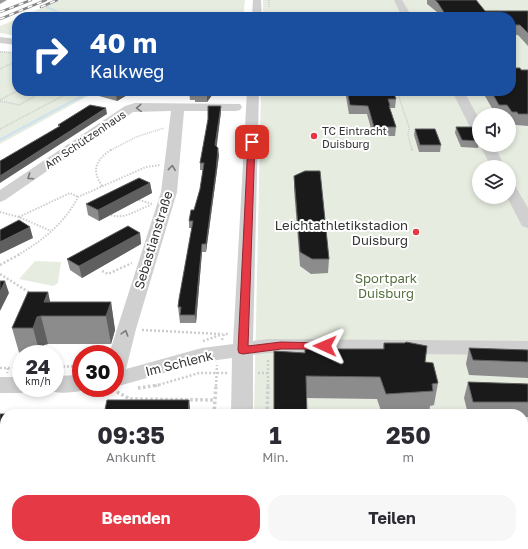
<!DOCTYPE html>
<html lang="de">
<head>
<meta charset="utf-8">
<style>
	:root { --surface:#fff; --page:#f7f7f7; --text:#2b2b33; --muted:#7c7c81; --accent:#e63946 }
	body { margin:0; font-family:"Golos Text",sans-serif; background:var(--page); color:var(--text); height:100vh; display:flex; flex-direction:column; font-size:15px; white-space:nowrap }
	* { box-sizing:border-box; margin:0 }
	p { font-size:13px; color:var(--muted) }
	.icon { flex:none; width:22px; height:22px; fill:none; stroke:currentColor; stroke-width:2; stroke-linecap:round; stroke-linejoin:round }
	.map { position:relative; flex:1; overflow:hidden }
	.details { position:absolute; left:0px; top:409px; width:528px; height:140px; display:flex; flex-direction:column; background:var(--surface); border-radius:16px 16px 0 0; box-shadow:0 2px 6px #0003 }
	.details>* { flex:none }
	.banner { position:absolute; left:12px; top:12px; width:504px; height:84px; border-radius:16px; box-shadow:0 2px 6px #0003; background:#1a4fa0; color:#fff; overflow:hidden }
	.tools { position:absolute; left:472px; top:108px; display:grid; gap:8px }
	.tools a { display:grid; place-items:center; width:44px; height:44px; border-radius:50%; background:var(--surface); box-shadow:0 2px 6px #0003; font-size:20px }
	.speed { position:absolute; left:12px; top:345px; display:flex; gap:8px; font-size:20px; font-weight:700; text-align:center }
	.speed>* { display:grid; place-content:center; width:52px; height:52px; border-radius:50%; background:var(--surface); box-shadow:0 2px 6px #0003; line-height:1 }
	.speed small { font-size:10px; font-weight:400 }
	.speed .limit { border:6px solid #d22; background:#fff; color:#111 }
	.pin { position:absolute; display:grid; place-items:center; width:34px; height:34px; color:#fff; margin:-17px; border-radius:8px; box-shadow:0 2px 6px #0006 }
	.me { position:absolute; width:44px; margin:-22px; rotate:271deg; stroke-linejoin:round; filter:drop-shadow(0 0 3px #0008) }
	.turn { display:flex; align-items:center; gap:14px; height:84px; padding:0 12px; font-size:18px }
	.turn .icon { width:52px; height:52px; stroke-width:2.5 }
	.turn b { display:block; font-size:28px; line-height:34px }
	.eta { display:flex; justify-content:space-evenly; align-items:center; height:68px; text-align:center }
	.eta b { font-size:24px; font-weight:700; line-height:28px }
	.cta { display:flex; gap:8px; margin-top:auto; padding:8px 12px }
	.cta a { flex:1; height:46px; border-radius:16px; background:var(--accent); color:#fff; font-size:16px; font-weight:700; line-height:46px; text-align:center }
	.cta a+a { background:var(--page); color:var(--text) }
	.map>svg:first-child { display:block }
</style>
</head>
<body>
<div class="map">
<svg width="528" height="549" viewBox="0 0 528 549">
	<rect width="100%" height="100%" fill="#fff"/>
	<path fill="#e6ecdf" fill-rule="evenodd" d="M60,0H245L243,17H21Z
		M263,0H528V549H252V544H523V414H254L261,91H511V17H263ZM479,115H509V145H479ZM479,167H509V197H479Z
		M17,19V36L0,33V26Z
		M0,51L17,52V91H97L0,144Z
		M35,261L61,262L58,283L53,286L19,279Z"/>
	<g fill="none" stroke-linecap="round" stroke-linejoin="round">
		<path stroke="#cfe2ee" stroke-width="2" d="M47,7L68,17"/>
		<path stroke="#cfe2ee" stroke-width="2.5" d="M0,140L91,91"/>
		<path stroke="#cdcdcd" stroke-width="1.5" stroke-dasharray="1 1" stroke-linecap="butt" d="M269,0V7
			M0,52L17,53
			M0,69L17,61
			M397,91L409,127L408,136L412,150
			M146,92L157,96
			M0,100L17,91
			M0,101L19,105L44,91
			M0,129L72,91
			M111,150L136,137L164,128"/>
		<path stroke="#cdcdcd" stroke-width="2" stroke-dasharray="1.5 1.5" stroke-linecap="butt" d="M412,149L413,152
			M102,186C91,169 96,160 112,149
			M139,200L152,204
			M0,212L19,217L51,231
			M111,215C125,220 138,209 151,205
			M19,217L70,193L78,197
			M18,255C43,240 65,223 78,197L146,167L160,165"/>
		<path stroke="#cdcdcd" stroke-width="2.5" stroke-dasharray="2 2" stroke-linecap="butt" d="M0,265L20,254
			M102,271L108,274L132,263
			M0,274L30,293
			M142,330L221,334
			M222,340L224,334H228
			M203,341L223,334
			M55,367L81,366
			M0,368H8L7,373
			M8,368H21
			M258,373H268
			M155,386L199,373H227
			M216,386L217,365
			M268,386V359"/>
		<path stroke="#cdcdcd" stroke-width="3.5" stroke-dasharray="2.5 2.5" stroke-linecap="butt" d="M138,388L159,385
			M117,392L130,399L215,400
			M93,393L112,392
			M214,414L216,385
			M267,414L268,385"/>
		<path fill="#d0d0d0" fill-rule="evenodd" d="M253,0H261L262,17H252Z
			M394,0H402L412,17H402Z
			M0,37L17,39V45L0,43Z
			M247,91H259L253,341L268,339L528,341V355L268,353L253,355V414H231L232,358L203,362L115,387V354H109L161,192L171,111L133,112L5,200L0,202V190L125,106L135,103L240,104L242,107L240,110L236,111H184L177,192L136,329L126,369L202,348L233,344Z
			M452,91H464L479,119V135L474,134L472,131Z
			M480,145H494L505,167H491Z
			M509,182L514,184L528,208V228L522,226L507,197H509Z
			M81,375V388L89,389C78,392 56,396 46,388H55V376Z
			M0,377H21V388H30L29,391L21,393H0Z
			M223,544H251V549H223Z"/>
		<path fill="#9a9a9a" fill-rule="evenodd" d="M0,0H7L0,4Z"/>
		<g stroke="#888" stroke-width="2.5">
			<path id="rail" d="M41,7L57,0
				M0,12L31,0
				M0,19L46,0"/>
		</g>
		<use href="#rail" stroke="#fff" stroke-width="1.5" stroke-dasharray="5" stroke-linecap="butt"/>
	</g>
	<path fill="#8c8c8c" d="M427,0H476L485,11H528V46L518,35H511V17H440L437,12L427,4Z
		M521,70H528V126L516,125L515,124H509V115H496L482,91H511Z
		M98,91H134L117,101L99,96Z
		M189,91H215L207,102H195V100H190Z
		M345,91H393L396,99L395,108H390V109L396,127L395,136H373L367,114H349Z
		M221,112L216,146L219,155L216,178L206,252H202L196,323H180L178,307L192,228H189V221L194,210L200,189L203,170H200V163Z
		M456,127L479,140L478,148L461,147L455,133Z
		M415,129L441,145L440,152H419L414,135Z
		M294,176L329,259L328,273L311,274L300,266L294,189Z
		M150,183L152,193L99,221L88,215L86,204Z
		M140,233L141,244L82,278L70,270L67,259Z
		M48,292L50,302H111L115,330L111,344H48L44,345L41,354H21V356H20L12,328Z
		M384,343L438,383L434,405L430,406L429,413L409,414H382L377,399L306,398L305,353L383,349Z
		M469,348L528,350V378L469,375L466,364Z
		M468,382L528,384V417H523V414H468L464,398Z
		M0,414H5V445H0Z"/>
	<path fill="#5f5f5f" d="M123,91H134L117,101L116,95Z
		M207,91H215L207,102Z
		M221,106V112L216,152L215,145Z
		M106,108L107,114L0,183V176Z
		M218,148L219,155L216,178L206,252V244Z
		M150,183L152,193L99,221L98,210Z
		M30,227L33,238L0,254V242Z
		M140,233L141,244L82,278L79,266Z
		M202,244V252L196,323L195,315Z
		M5,281L9,293L0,311V292Z
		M48,292L53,316L44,302Z
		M111,302L115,330L111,344L106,316Z
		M41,316L48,344L44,345L41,354H40L33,328L37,317Z
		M189,400L190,408L189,414H188Z
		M173,544H175L174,549H172Z"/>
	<path fill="#1a1a1a" stroke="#5f5f5f" d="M435,0H476L485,11H528V33L520,25H511V17H447L438,3Z
		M511,68H520L521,70H528V114H518L517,112H512L507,105H499L491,91H511Z
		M102,91H123L116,95Z
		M347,91H393L396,99H388L390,106H389L396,127H374L368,106L350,105Z
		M90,105L106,108L0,176V161L60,126L58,125Z
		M208,106H221L215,145L218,148L216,171L206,244H202L195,315H180L181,307H178L179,299L193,221H189L191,210H194L200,189L204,163H200L208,119Z
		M456,127H472L479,140V141L462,140Z
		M415,129H435L441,145H420Z
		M305,171H320L329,259H312L300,252L294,176Z
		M139,178L150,183L98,210L86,204Z
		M19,220L30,227L0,242V230Z
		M128,226L140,233L79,266L67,259Z
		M0,281H5L0,292Z
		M28,292H48L44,302H111L106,316H41L37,317L33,328H12Z
		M406,342L427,346L425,362L433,363L438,383L432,384L433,391L386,394L380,377L306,376L307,414H274V351L305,353V349H384V343H405Z
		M469,348L528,350V362L473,360Z
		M468,382L528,384V402H473Z
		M107,400H189L188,414H104Z
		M0,414H5V437H0Z
		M132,544H173L172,549H132Z"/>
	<defs><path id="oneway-chevron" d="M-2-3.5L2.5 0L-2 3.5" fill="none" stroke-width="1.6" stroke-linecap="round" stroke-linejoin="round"/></defs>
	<g stroke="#7a7a7a">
		<use href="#oneway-chevron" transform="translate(139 108) rotate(176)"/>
		<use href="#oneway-chevron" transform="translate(172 168) rotate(-84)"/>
		<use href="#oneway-chevron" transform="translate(30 177) rotate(146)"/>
		<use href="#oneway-chevron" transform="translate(125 333) rotate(-73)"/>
	</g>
	<path fill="#e63946" stroke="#96252e" d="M252,140L255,142L248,346L281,342L325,343L328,344L330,346L328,349H281L243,354L239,353L238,350L248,142Z"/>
	<g fill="#e63946" stroke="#fff" stroke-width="1.5">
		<circle cx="314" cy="136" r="4"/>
		<circle cx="416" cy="232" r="4"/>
	</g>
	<g text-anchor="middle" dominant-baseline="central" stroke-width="4" stroke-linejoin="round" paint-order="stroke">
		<g font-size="11" fill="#333" stroke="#fff" text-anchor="start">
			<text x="322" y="130">TC Eintracht<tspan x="322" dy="13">Duisburg</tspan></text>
		</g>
		<g font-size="11" fill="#333" stroke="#fff">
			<text transform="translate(85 139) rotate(-34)">Am Schützenhaus</text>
		</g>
		<g font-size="13" fill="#333" stroke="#fff" text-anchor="end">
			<text x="408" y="225">Leichtathletikstadion<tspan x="408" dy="15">Duisburg</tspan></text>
		</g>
		<g font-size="13" fill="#333" stroke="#fff">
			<text transform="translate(153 240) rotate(-73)">Sebastianstraße</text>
			<text transform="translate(179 363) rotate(-14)">Im Schlenk</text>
		</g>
		<g font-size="13" fill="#56703f" stroke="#fff">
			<text x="386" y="278">Sportpark<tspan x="386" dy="15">Duisburg</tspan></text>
		</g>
	</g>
</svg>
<div class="tools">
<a><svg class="icon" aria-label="sound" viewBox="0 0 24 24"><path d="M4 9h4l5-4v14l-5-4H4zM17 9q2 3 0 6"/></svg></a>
<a><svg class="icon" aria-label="layers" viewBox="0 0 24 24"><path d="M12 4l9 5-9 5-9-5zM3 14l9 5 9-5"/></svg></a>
</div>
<div class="speed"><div>24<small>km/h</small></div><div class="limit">30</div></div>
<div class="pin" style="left:252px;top:142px;background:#d93025"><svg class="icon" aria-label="arrive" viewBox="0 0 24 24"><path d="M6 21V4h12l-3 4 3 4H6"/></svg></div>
<svg class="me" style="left:325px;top:346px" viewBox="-20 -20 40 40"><path d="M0-17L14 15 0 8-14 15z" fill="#e63946" stroke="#fff" stroke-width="4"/></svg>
<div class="banner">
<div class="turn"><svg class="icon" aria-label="right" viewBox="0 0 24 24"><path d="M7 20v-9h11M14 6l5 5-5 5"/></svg><div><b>40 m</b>Kalkweg</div></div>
</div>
<section class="details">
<div class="eta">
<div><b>09:35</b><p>Ankunft</p></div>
<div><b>1</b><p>Min.</p></div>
<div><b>250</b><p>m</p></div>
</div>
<div class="cta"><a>Beenden</a><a>Teilen</a></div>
</section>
</div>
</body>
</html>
